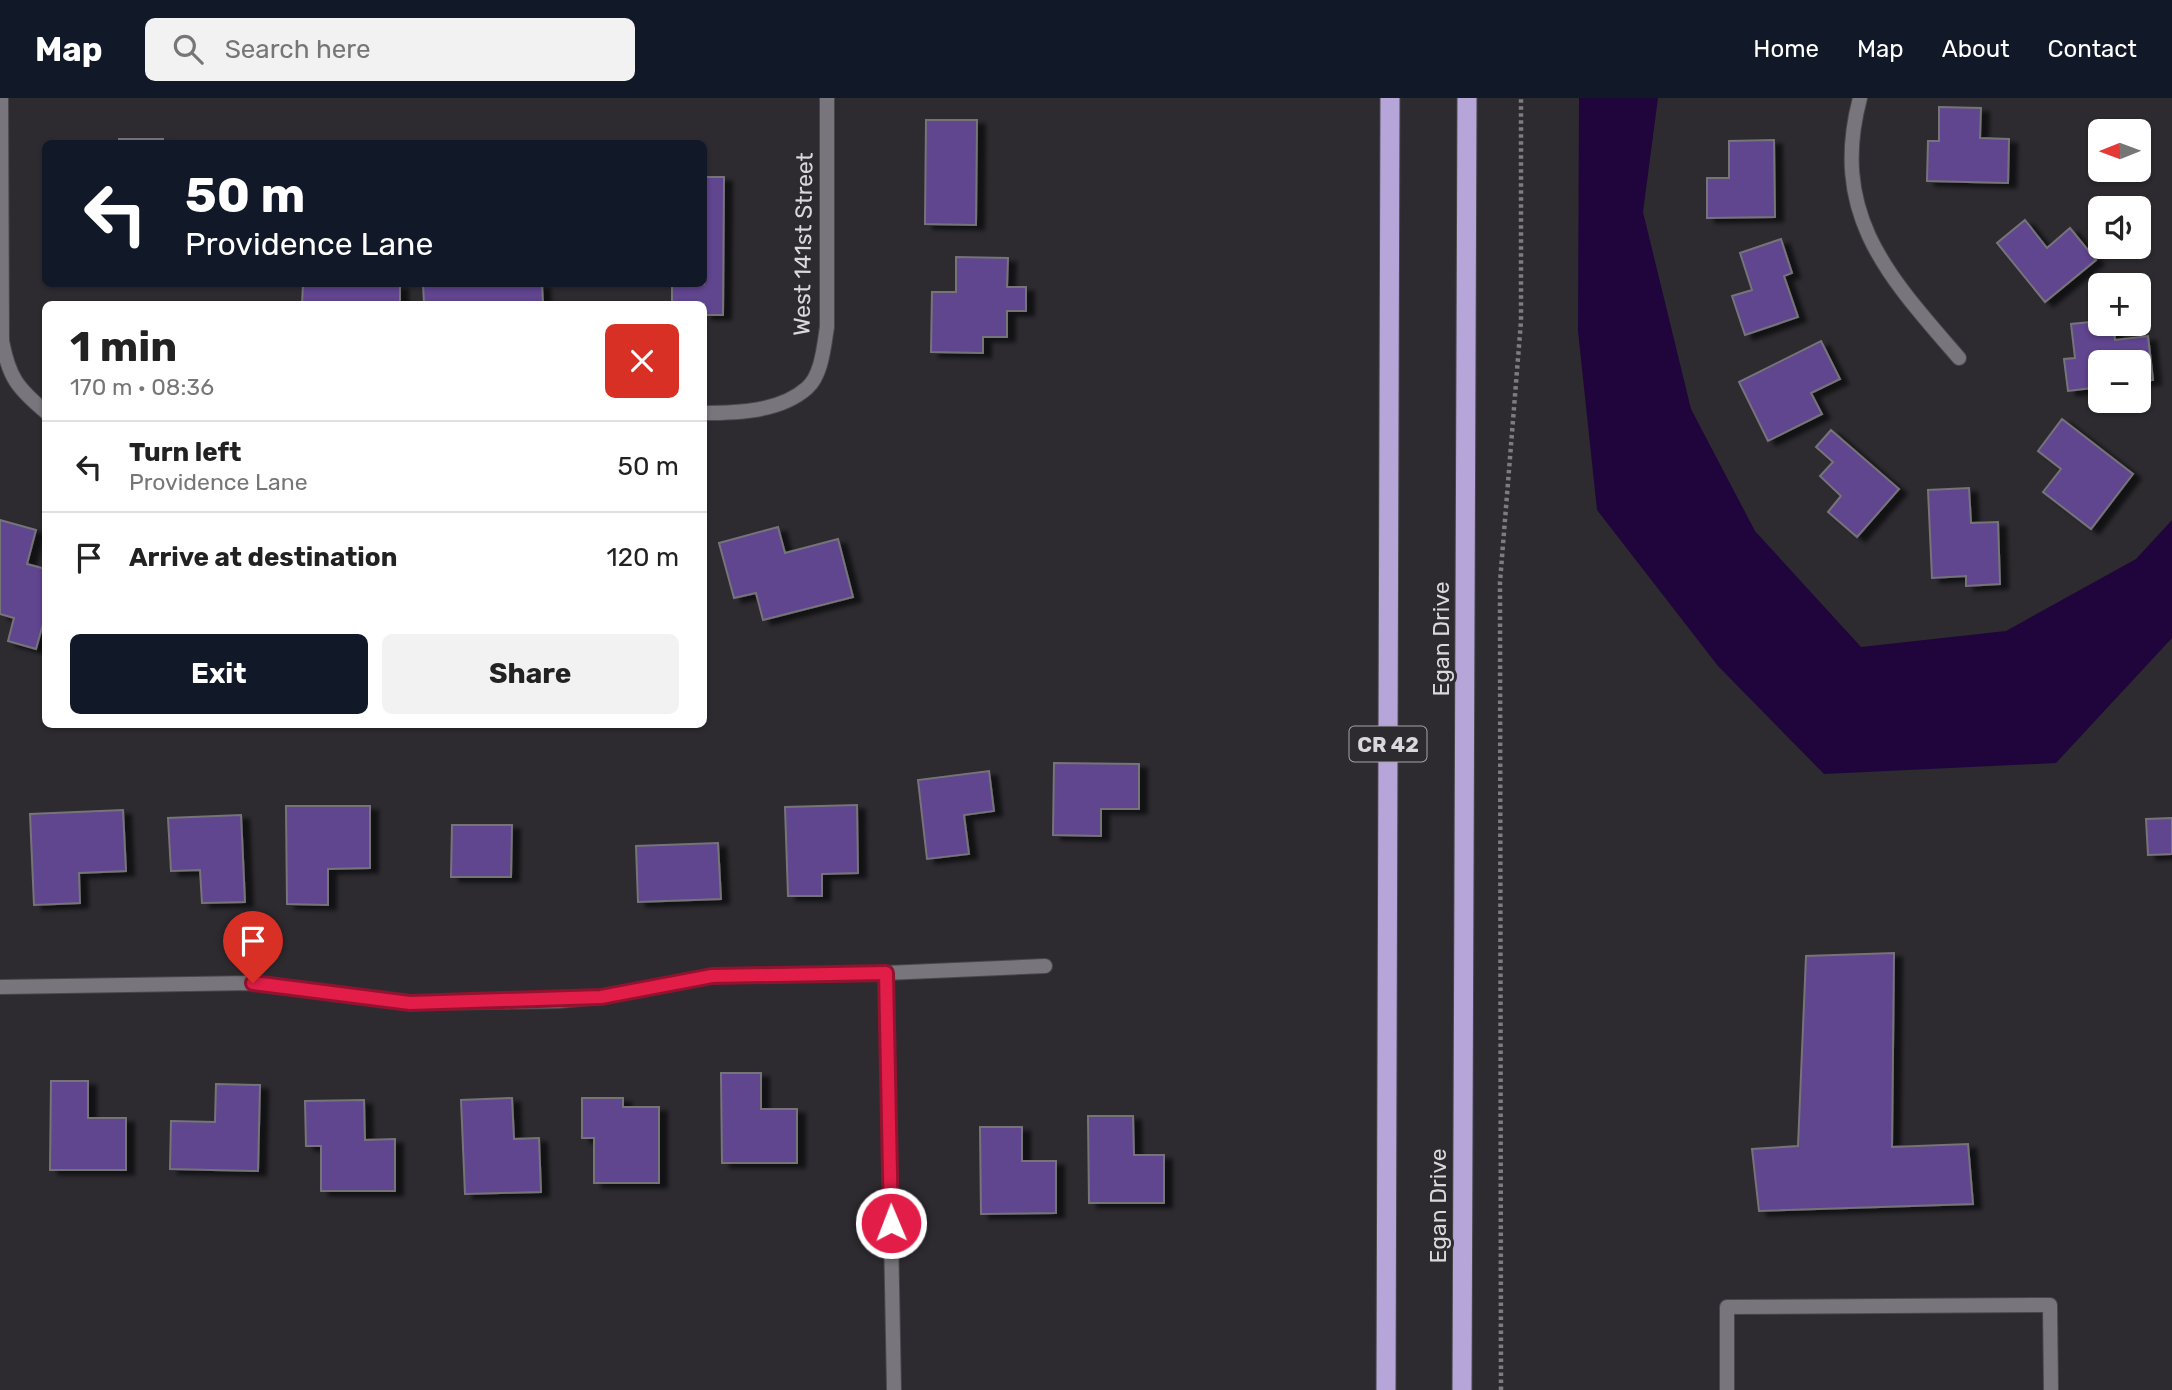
<!DOCTYPE html>
<html lang="en">
<head>
<meta charset="utf-8">
<style>
	:root { --surface:#fff; --page:#f2f2f2; --text:#222; --muted:#767676; --line:#e0e0e0; --accent:#111827 }
	body { margin:0; font-family:Rubik,sans-serif; background:var(--page); color:var(--text); height:100vh; display:flex; flex-direction:column; font-size:26px; white-space:nowrap }
	* { box-sizing:border-box; margin:0 }
	p { font-size:23px; color:var(--muted) }
	.icon { flex:none; width:38px; height:38px; fill:none; stroke:currentColor; stroke-width:2; stroke-linecap:round; stroke-linejoin:round }
	.map { position:relative; flex:1; overflow:hidden }
	.drawer { position:absolute; left:42px; top:203px; width:665px; height:427px; display:flex; flex-direction:column; background:var(--surface); border-radius:10px; box-shadow:0 2px 5px #0004 }
	.drawer>* { flex:none }
	.banner { position:absolute; left:42px; top:42px; width:665px; height:147px; border-radius:10px; box-shadow:0 2px 5px #0004; background:#111827; color:#fff; overflow:hidden }
	.needle { width:46px; rotate:269deg }
	.tools { position:absolute; left:2088px; top:21px; display:grid; gap:14px }
	.tools a { display:grid; place-items:center; width:63px; height:63px; border-radius:10px; background:var(--surface); box-shadow:0 2px 5px #0004; font-size:35px }
	.pin { position:absolute; display:grid; place-items:center; width:60px; height:60px; color:#fff; margin:-72px -30px; border-radius:50% 50% 50% 0; rotate:-45deg; box-shadow:0 0 7px #0007 }
	.pin .icon { rotate:45deg }
	.me { position:absolute; width:77px; margin:-38px; rotate:359deg; stroke-linejoin:round; filter:drop-shadow(0 0 5px #0008) }
	.turn { display:flex; align-items:center; gap:24px; height:147px; padding:0 28px; font-size:32px }
	.turn .icon { width:91px; height:91px; stroke-width:2.5 }
	.turn b { display:block; font-size:49px; line-height:60px }
	.round { display:grid; place-items:center; flex:none; width:74px; height:74px; border-radius:10px; background:var(--page) }
	.head { display:flex; align-items:center; justify-content:space-between; height:119px; padding:0 28px }
	h1 { font-size:42px; font-weight:700; line-height:52px }
	.button { display:flex; gap:14px; margin-top:auto; padding:14px 28px }
	.button a { flex:1; height:80px; border-radius:10px; background:var(--accent); color:#fff; font-size:28px; font-weight:700; line-height:80px; text-align:center }
	.button a+a { background:var(--page); color:var(--text) }
	ul { padding:0; list-style:none }
	li { display:flex; align-items:center; gap:21px; height:91px; padding:0 28px; border-top:2px solid var(--line) }
	li div { flex:1 }
	li b { display:block; font-size:26px }
	li em { font-style:normal }
	header { display:flex; align-items:center; gap:42px; box-sizing:border-box; height:98px; padding:0 35px; background:var(--accent); color:#fff }
	header strong { font-size:33px }
	nav { display:flex; gap:38px; margin-inline-start:auto; font-size:24px }
	.search { width:490px; height:63px; background:var(--page); display:flex; align-items:center; gap:18px; box-sizing:border-box; padding:0 24px; border-radius:10px; color:var(--muted); font-size:26px }
	.map>svg:first-child { display:block }
</style>
</head>
<body>
<header>
<strong>Map</strong>
<div class="search"><svg class="icon" aria-label="search" viewBox="0 0 24 24"><circle cx="10" cy="10" r="6"/><path d="M15 15l6 6"/></svg>Search here</div>
<nav><a>Home</a><a>Map</a><a>About</a><a>Contact</a></nav>
</header>
<div class="map">
<svg width="2172" height="1292" viewBox="0 0 2172 1292">
	<defs>
		<filter id="shadow"><feDropShadow dx="8" dy="4.5" stdDeviation="2" flood-color="#0009"/></filter>
	</defs>
	<rect width="100%" height="100%" fill="#2d2b30"/>
	<path fill="#1f053b" d="M1579,0H1658L1643,114L1691,311L1755,433L1861,549L2006,533L2136,461L2172,422V540L2056,665L1824,676L1718,568L1597,412L1578,233Z"/>
	<path fill="#61448f" stroke="#757479" stroke-width="2" filter="url(#shadow)" d="M1939,9L1981,10L1980,40L2009,41L2008,85L1927,83L1928,43H1939Z
		M926,22H977L976,127L925,126Z
		M119,41H163V46H119Z
		M1774,42L1775,119L1707,120V80H1729V43Z
		M704,79H724L723,217H704V206H672V186H704Z
		M2025,122L2047,150L2070,130L2096,162L2045,204L1997,145Z
		M1781,141L1792,175L1784,178L1798,219L1745,237L1732,198L1752,192L1740,155Z
		M956,159L1008,160L1007,189H1026V213H1007V239H983V255L931,254L932,194H956Z
		M303,186L400,187V206H302Z
		M423,186H542L543,206H424Z
		M2100,223V226H2113L2115,242L2148,238L2153,282L2138,284V264H2100V289L2068,293L2064,261L2075,260L2071,226Z
		M1821,243L1840,281L1811,295L1822,316L1768,343L1739,284Z
		M2062,321L2133,376L2091,431L2043,394L2061,371L2038,353Z
		M1831,332L1899,391L1857,439L1828,414L1841,398L1820,378L1833,364L1816,349Z
		M1969,390L1971,425L1998,424L2000,486L1966,488V478L1932,480L1928,392Z
		M0,422L36,432L27,466L46,471V515L36,551L8,543L14,520L0,516Z
		M778,429L785,455L838,441L853,499L763,522L756,495L734,500L719,445Z
		M1054,665L1139,666V711H1101V738L1053,737Z
		M989,673L994,713L964,717L969,756L927,761L918,682Z
		M857,707L858,775L822,776V798H788L785,709Z
		M286,708H370V770L328,771V807L287,806Z
		M123,712L126,773L79,775L80,805L34,807L30,716Z
		M241,717L245,804L202,805L200,772L171,773L168,720Z
		M2172,720V756L2148,757L2146,721Z
		M452,727H512L511,779H451Z
		M718,745L721,801L638,804L636,748Z
		M1894,855L1892,1049L1968,1046L1973,1106L1759,1113L1752,1051L1798,1048L1806,858Z
		M721,975H761V1011H797V1065H722Z
		M51,983H88V1020H126V1072H50Z
		M216,986L260,987L258,1073L170,1071L171,1023L215,1024Z
		M512,1000L514,1041L539,1040L541,1094L465,1096L461,1002Z
		M582,1000H623V1009H659V1085H594V1040H582Z
		M364,1002L365,1042L395,1041V1093H321V1048H306L305,1003Z
		M1088,1018H1133L1134,1057H1164V1105H1089Z
		M980,1029H1022V1063H1056V1115L981,1116Z"/>
	<g fill="none" stroke-linecap="round" stroke-linejoin="round">
		<g stroke="#48474b" stroke-width="16">
			<path id="service" d="M1727,1292V1209L2050,1207L2051,1292"/>
		</g>
		<g stroke="#48474b" stroke-width="16">
			<path id="minor" d="M1,0L2,243C9,279 17,290 46,314
				M1860,0C1829,117 1889,179 1959,260
				M704,315C737,315 780,314 807,290C822,277 824,247 827,229V0
				M886,875L894,1292
				M0,889L253,885L410,905L557,903L601,899L712,878L886,875L1045,868"/>
		</g>
		<g stroke="#48474b" stroke-width="21">
			<path id="trunk" d="M1386,1292L1390,0
				M1462,1292L1467,0"/>
		</g>
		<path stroke="#7d7c80" stroke-width="4.5" stroke-dasharray="3.5 3.5" stroke-linecap="butt" d="M1501,1292L1500,484L1521,223V0"/>
		<use href="#service" stroke="#78767c" stroke-width="14"/>
		<use href="#minor" stroke="#78767c" stroke-width="14"/>
		<use href="#trunk" stroke="#b6a5d9" stroke-width="19"/>
	</g>
	<g fill="none" stroke-linecap="round" stroke-linejoin="round">
		<g stroke="#92132f" stroke-width="18">
			<path id="route" d="M253,885L410,905L601,899L712,878L886,875L891,1125"/>
		</g>
		<use href="#route" stroke="#e11d48" stroke-width="12"/>
	</g>
	<g text-anchor="middle" dominant-baseline="central" stroke-width="6" stroke-linejoin="round" paint-order="stroke">
		<rect fill="#2d2b30" stroke="#a5a4a8" stroke-width="2" x="1349.5" y="628.5" width="77" height="35" rx="5"/>
		<g font-size="21" font-weight="bold" fill="#d9d8db">
			<text x="1388" y="646">CR 42</text>
		</g>
		<g font-size="23" fill="#d9d8db" stroke="#2d2b30">
			<text transform="translate(803 146) rotate(-89)">West 141st Street</text>
			<text transform="translate(1441 541) rotate(-90)">Egan Drive</text>
			<text transform="translate(1438 1108) rotate(-90)">Egan Drive</text>
		</g>
	</g>
</svg>
<div class="tools">
<a><svg class="needle" viewBox="-14 -14 28 28"><path d="M0-13l5 13h-10z" fill="#e53935"/><path d="M0 13l5-13h-10z" fill="#767676"/></svg></a>
<a><svg class="icon" aria-label="sound" viewBox="0 0 24 24"><path d="M4 9h4l5-4v14l-5-4H4zM17 9q2 3 0 6"/></svg></a>
<a>+</a>
<a>−</a>
</div>
<div class="pin" style="left:253px;top:885px;background:#d93025"><svg class="icon" aria-label="arrive" viewBox="0 0 24 24"><path d="M6 21V4h12l-3 4 3 4H6"/></svg></div>
<svg class="me" style="left:891px;top:1125px" viewBox="-20 -20 40 40"><circle r="17" fill="#e11d48" stroke="#fff" stroke-width="3"/><path d="M0-11L8 9 0 5-8 9z" fill="#fff"/></svg>
<div class="banner">
<div class="turn"><svg class="icon" aria-label="left" viewBox="0 0 24 24"><path d="M17 20v-9H6M10 6l-5 5 5 5"/></svg><div><b>50 m</b>Providence Lane</div></div>
</div>
<section class="drawer">
<div class="head"><div><h1>1 min</h1><p>170 m · 08:36</p></div><a class="round" style="background:#d93025;color:#fff"><svg class="icon" aria-label="close" viewBox="0 0 24 24"><path d="M6 6l12 12M18 6L6 18"/></svg></a></div>
<ul>
<li><svg class="icon" aria-label="left" viewBox="0 0 24 24"><path d="M17 20v-9H6M10 6l-5 5 5 5"/></svg><div><b>Turn left</b><p>Providence Lane</p></div><em>50 m</em></li>
<li><svg class="icon" aria-label="arrive" viewBox="0 0 24 24"><path d="M6 21V4h12l-3 4 3 4H6"/></svg><div><b>Arrive at destination</b></div><em>120 m</em></li>
</ul>
<div class="button"><a>Exit</a><a>Share</a></div>
</section>
</div>
</body>
</html>
